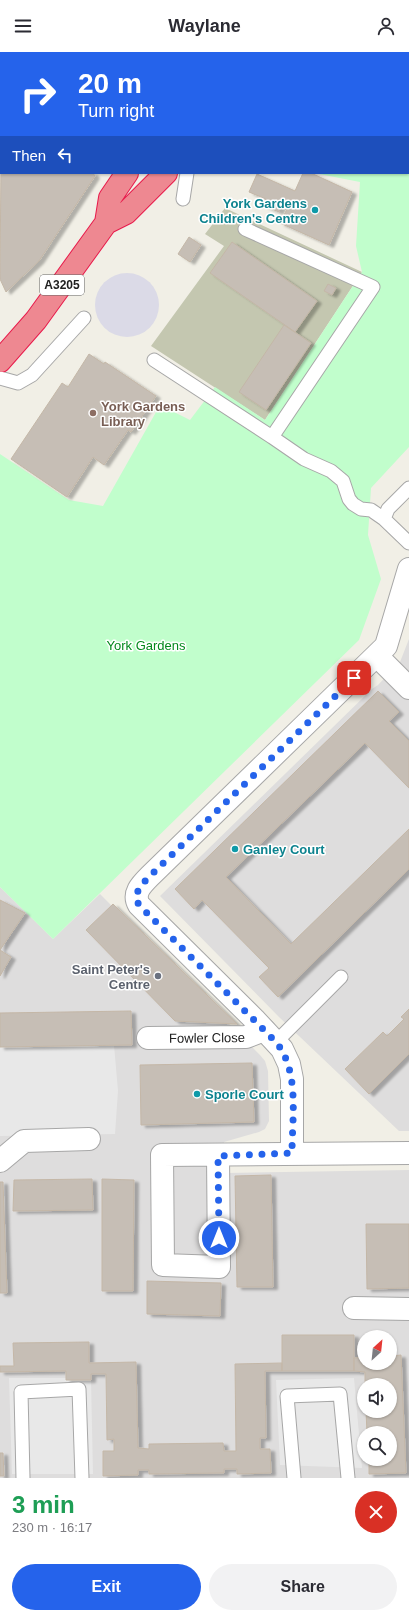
<!DOCTYPE html>
<html lang="en">
<head>
<meta charset="utf-8">
<style>
	:root { --surface:#fff; --page:#f2f2f3; --text:#2b2b33; --muted:#7c7c81; --accent:#2563eb }
	body { margin:0; font-family:Helvetica,sans-serif; background:var(--page); color:var(--text); height:100vh; display:flex; flex-direction:column; font-size:15px; white-space:nowrap }
	* { box-sizing:border-box; margin:0 }
	p { font-size:13px; color:var(--muted) }
	.icon { flex:none; width:22px; height:22px; fill:none; stroke:currentColor; stroke-width:2; stroke-linecap:round; stroke-linejoin:round }
	.map { position:relative; height:1426px; overflow:hidden }
	.drawer { display:flex; flex-direction:column; background:var(--surface); flex:1 }
	.drawer>* { flex:none }
	.banner { position:absolute; left:0px; top:0px; width:409px; height:122px; box-shadow:0 1px 3px #0004; background:#2563eb; color:#fff; overflow:hidden }
	.needle { width:26px; rotate:27deg }
	.buttons { position:absolute; left:357px; top:1278px; display:grid; gap:8px }
	.buttons a { display:grid; place-items:center; width:40px; height:40px; border-radius:50%; background:var(--surface); box-shadow:0 1px 3px #0004; font-size:20px }
	.pin { position:absolute; display:grid; place-items:center; width:34px; height:34px; color:#fff; margin:-17px; border-radius:8px; box-shadow:0 2px 6px #0006 }
	.me { position:absolute; width:44px; margin:-22px; rotate:0deg; stroke-linejoin:round; filter:drop-shadow(0 0 3px #0008) }
	.turn { display:flex; align-items:center; gap:14px; height:84px; padding:0 12px; font-size:18px }
	.turn .icon { width:52px; height:52px; stroke-width:2.5 }
	.turn b { display:block; font-size:28px; line-height:34px }
	.then { display:flex; align-items:center; height:38px; padding:0 12px; background:#0003; gap:8px; font-size:15px }
	.round { display:grid; place-items:center; flex:none; width:42px; height:42px; border-radius:21px; background:var(--page) }
	.summary { display:flex; align-items:center; justify-content:space-between; height:68px; padding:0 12px }
	h1 { font-size:24px; font-weight:700; line-height:30px; color:#1e9e55 }
	.action { display:flex; gap:8px; margin-top:auto; padding:8px 12px }
	.action a { flex:1; height:46px; border-radius:24px; background:var(--accent); color:#fff; font-size:16px; font-weight:700; line-height:46px; text-align:center }
	.action a+a { background:var(--page); color:var(--text) }
	header { display:flex; justify-content:space-between; align-items:center; height:52px; padding:0 12px; background:var(--surface); font-size:18px; font-weight:700 }
	.map>svg:first-child { display:block }
</style>
</head>
<body>
<header><svg class="icon" aria-label="menu" viewBox="0 0 24 24"><path d="M4 6h16M4 12h16M4 18h16"/></svg>Waylane<svg class="icon" aria-label="person" viewBox="0 0 24 24"><circle cx="12" cy="8" r="4"/><path d="M4 21q1-7 8-7t8 7"/></svg></header>
<div class="map">
<svg width="409" height="1426" viewBox="0 0 409 1426">
	<defs>
		<filter id="shadow"><feDropShadow dx="4.5" dy="2.5" stdDeviation="1" flood-color="#0004"/></filter>
	</defs>
	<rect width="100%" height="100%" fill="#f1efe6"/>
	<path fill="#dedddd" fill-rule="evenodd" d="M409,587V1079H399L279,965L160,844L372,637L378,633L400,610Z
		M0,835L53,887L100,842L260,1003L265,1009L268,1019L269,1069L265,1077L259,1080L224,1090L225,1121L409,1118V1426H0ZM364,1285H390V1311H364ZM364,1333H390V1359H364ZM364,1381H390V1407H364Z"/>
	<path fill="#c4c7b0" d="M225,156L362,220L265,368L151,294L224,194L205,182Z"/>
	<path fill="#c1fecc" d="M335,0H409V395L371,436L368,483L381,527L359,588L53,887L0,835V402L69,448L103,454L160,353L190,368L215,335L265,368L362,220L356,194L360,130L314,121H408V1H333Z"/>
	<path fill="#e8e8e8" d="M0,0H127L1,1L0,99Z
		M114,993L118,1039L115,1082L0,1084V995Z
		M9,1326H66L91,1328L93,1422H12Z
		M354,1326L362,1416L280,1413L276,1328Z"/>
	<path fill="#dbdae7" d="M95 253a32 32 0 1 1 64 0a32 32 0 1 1-64 0Z"/>
	<path fill="#c6beb5" stroke="#c4b7a7" filter="url(#shadow)" d="M1,108V121H93L95,124L39,209L6,240L0,227Z
		M303,121H311L352,140L329,193L280,171L287,157L281,154L279,160L263,153L266,147L249,140L257,122L295,139Z
		M189,185L201,193L190,210L178,202Z
		M232,190L317,249L295,280L210,221Z
		M328,232L336,236L332,243L324,239Z
		M284,273L311,291L266,358L239,340Z
		M89,302L104,312L105,310L156,344L131,380L128,378L104,413L93,405L67,445L11,407L62,331L68,335Z
		M378,639L399,660L389,669L409,689V736L365,691L226,825L291,892L409,777V817L278,945L259,925L269,916L202,848L194,857L175,837Z
		M0,848L25,861L0,898L11,905L0,924Z
		M113,852L237,972L175,969L86,878Z
		M409,957V1002L369,1042L345,1017L383,980L387,984L404,967L401,965Z
		M131,959L132,993L0,995V961Z
		M252,1011L254,1070L141,1073L140,1013Z
		M271,1123L273,1235H237L235,1124Z
		M92,1127L93,1158L13,1159L14,1128Z
		M102,1127L134,1128L133,1239H102Z
		M0,1130H3L7,1241H0Z
		M366,1172H409V1236L367,1237Z
		M147,1229L221,1231L220,1264L147,1262Z
		M282,1283H354V1319H282Z
		M89,1290V1311L136,1310L138,1396L149,1397V1392L223,1391L224,1399H236L235,1312L282,1311V1319H265L266,1386H260V1397H270L271,1421L237,1422V1417H224V1421L149,1422V1418H138V1423L103,1424V1399H114V1387L107,1388L106,1322H91V1328H66V1319L0,1320V1314H14L13,1291Z
		M401,1303L406,1421L369,1422V1407H390V1381H367L366,1359H390V1333H365V1320L354,1319V1306L364,1305V1311H390V1304Z
		M0,1401H3L4,1424H0Z"/>
	<g fill="none" stroke-linecap="round" stroke-linejoin="round">
		<g stroke="#a7a7a7" stroke-width="15">
			<path id="lane" d="M16,1L18,0
				M0,8H1
				M183,147L187,121
				M245,177L373,235L272,385L304,407L331,419L343,429L349,447L353,452L361,457L371,458L384,467L409,491
				M154,308L272,385
				M0,326L18,331L32,323L84,266
				M384,467L388,457L409,436
				M276,990L341,925
				M23,1426L21,1340L79,1337L82,1426
				M294,1426L287,1344L340,1342L348,1426"/>
		</g>
		<g stroke="#a7a7a7" stroke-width="24">
			<g id="street">
				<path d="M187,0L188,1"/>
				<path d="M377,604L409,636"/>
				<path id="s1" d="M148,986L246,985L264,978"/>
				<path d="M292,1101V1027L289,1012L282,997L254,967L139,853C132,841 142,832 151,823L386,594L409,517"/>
				<path d="M218,1103L219,1215L163,1213L162,1103L409,1101"/>
				<path d="M0,1109L24,1089L89,1087"/>
				<path d="M354,1256L409,1257"/>
			</g>
		</g>
		<g stroke="#e81a4b" stroke-width="24">
			<path id="highway" d="M228,1L229,0
				M293,1L294,0
				M106,171L110,146L127,121
				M0,309L36,268L106,171L126,161L166,121"/>
		</g>
		<use href="#lane" stroke="#fff" stroke-width="13"/>
		<use href="#street" stroke="#fff" stroke-width="22"/>
		<use href="#highway" stroke="#ee8891" stroke-width="22"/>
	</g>
	<g fill="none" stroke-linecap="round" stroke-linejoin="round">
		<path stroke="#2563eb" stroke-width="7" stroke-dasharray="0 12.6" d="M219,1186L218,1104L292,1101C292,1066 300,1019 276,990L139,853C132,841 142,832 151,823L354,626"/>
	</g>
	<g fill="#0f9aa8" stroke="#fff" stroke-width="1.5">
		<circle cx="315" cy="158" r="4"/>
		<circle cx="235" cy="797" r="4"/>
		<circle cx="197" cy="1042" r="4"/>
	</g>
	<circle fill="#8d6e63" stroke="#fff" stroke-width="1.5" cx="93" cy="361" r="4"/>
	<circle fill="#6b7280" stroke="#fff" stroke-width="1.5" cx="158" cy="924" r="4"/>
	<g text-anchor="middle" dominant-baseline="central" stroke-width="3" stroke-linejoin="round" paint-order="stroke">
		<rect fill="#fff" stroke="#636363" stroke-width="1" x="40" y="223" width="44" height="20" rx="3"/>
		<g font-size="12" font-weight="bold" fill="#202020">
			<text x="62" y="233">A3205</text>
		</g>
		<g font-size="13" font-weight="bold" fill="#0d838f" stroke="#fff" text-anchor="start">
			<text x="307" y="151" text-anchor="end">York Gardens<tspan x="307" dy="15">Children's Centre</tspan></text>
			<text x="243" y="797">Ganley Court</text>
			<text x="205" y="1042">Sporle Court</text>
		</g>
		<g font-size="13" font-weight="bold" fill="#785e54" stroke="#fff" text-anchor="start">
			<text x="101" y="354">York Gardens<tspan x="101" dy="15">Library</tspan></text>
		</g>
		<g font-size="13" fill="#03891c" stroke="#fff">
			<text x="146" y="593">York Gardens</text>
		</g>
		<g font-size="13" font-weight="bold" fill="#5b616d" stroke="#fff" text-anchor="end">
			<text x="150" y="917">Saint Peter's<tspan x="150" dy="15">Centre</tspan></text>
		</g>
		<g font-size="13" fill="#202020" stroke="#fff">
			<text stroke="none"><textPath href="#s1" startOffset="59">Fowler Close</textPath></text>
		</g>
	</g>
</svg>
<div class="buttons">
<a><svg class="needle" viewBox="-14 -14 28 28"><path d="M0-13l5 13h-10z" fill="#e53935"/><path d="M0 13l5-13h-10z" fill="#7c7c81"/></svg></a>
<a><svg class="icon" aria-label="sound" viewBox="0 0 24 24"><path d="M4 9h4l5-4v14l-5-4H4zM17 9q2 3 0 6"/></svg></a>
<a><svg class="icon" aria-label="search" viewBox="0 0 24 24"><circle cx="10" cy="10" r="6"/><path d="M15 15l6 6"/></svg></a>
</div>
<div class="pin" style="left:354px;top:626px;background:#d93025"><svg class="icon" aria-label="arrive" viewBox="0 0 24 24"><path d="M6 21V4h12l-3 4 3 4H6"/></svg></div>
<svg class="me" style="left:219px;top:1186px" viewBox="-20 -20 40 40"><circle r="17" fill="#2563eb" stroke="#fff" stroke-width="3"/><path d="M0-11L8 9 0 5-8 9z" fill="#fff"/></svg>
<div class="banner">
<div class="turn"><svg class="icon" aria-label="right" viewBox="0 0 24 24"><path d="M7 20v-9h11M14 6l5 5-5 5"/></svg><div><b>20 m</b>Turn right</div></div>
<div class="then">Then<svg class="icon" aria-label="left" viewBox="0 0 24 24"><path d="M17 20v-9H6M10 6l-5 5 5 5"/></svg></div>
</div>
</div>
<section class="drawer">
<div class="summary"><div><h1>3 min</h1><p>230 m · 16:17</p></div><a class="round" style="background:#d93025;color:#fff"><svg class="icon" aria-label="close" viewBox="0 0 24 24"><path d="M6 6l12 12M18 6L6 18"/></svg></a></div>
<div class="action"><a>Exit</a><a>Share</a></div>
</section>
</body>
</html>
